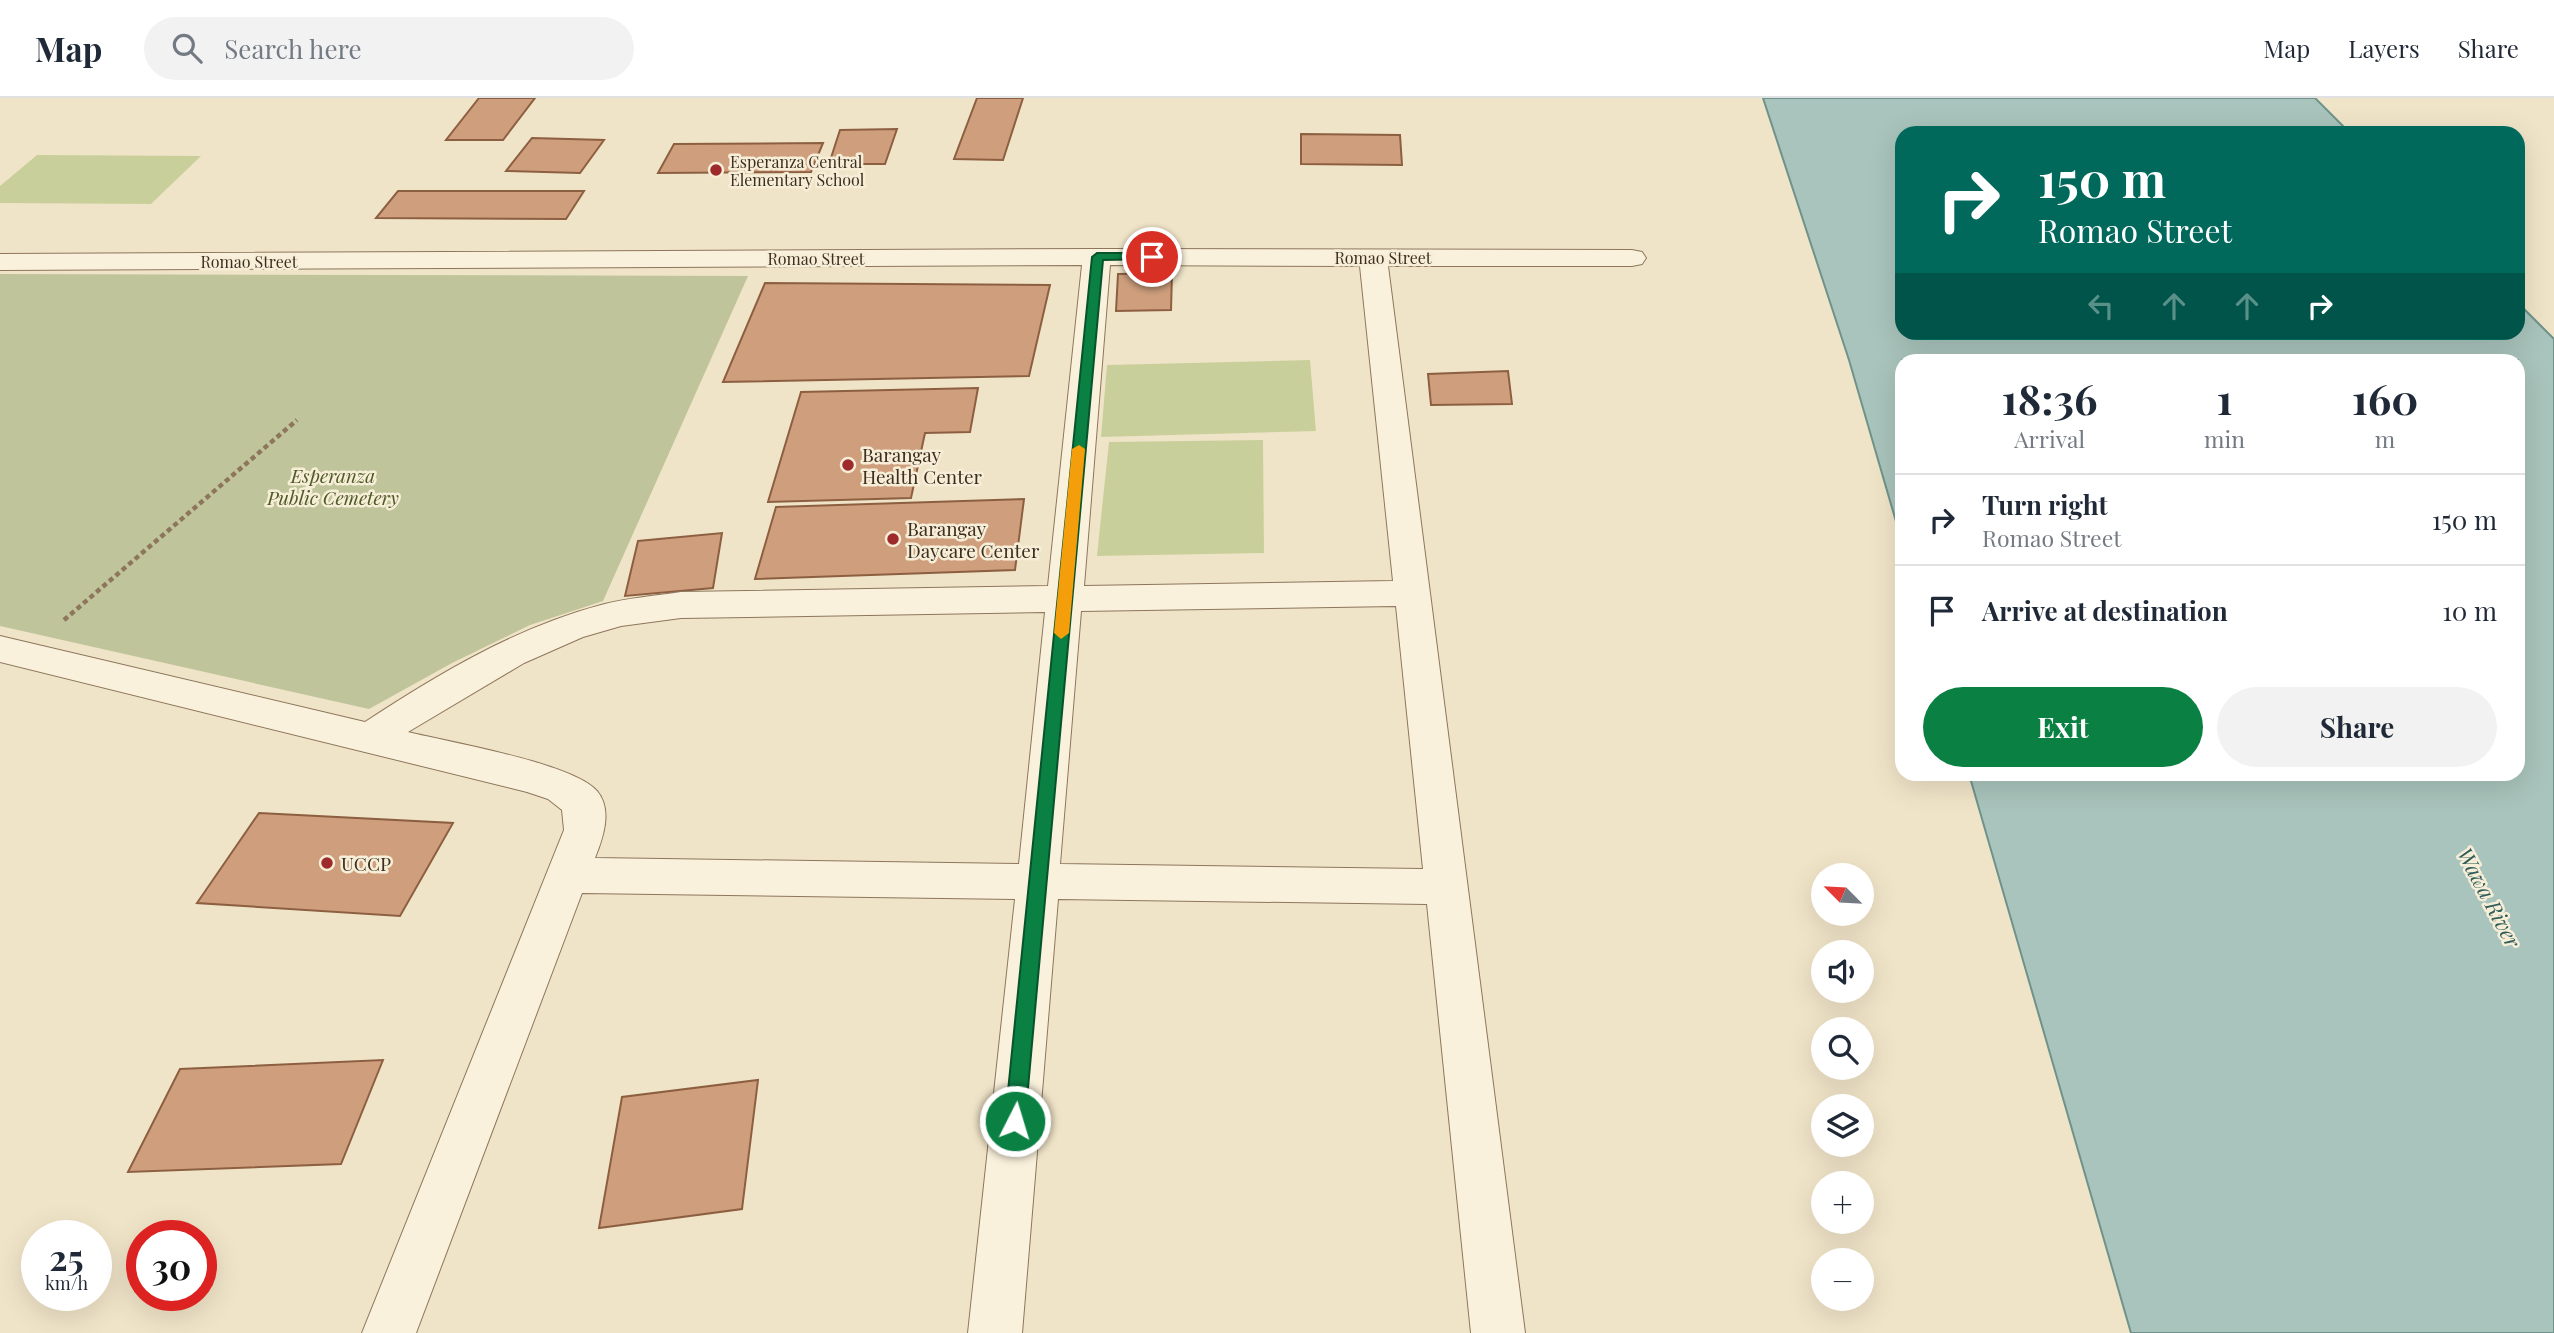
<!DOCTYPE html>
<html lang="en">
<head>
<meta charset="utf-8">
<style>
	:root { --surface:#fff; --page:#f2f2f3; --text:#1f2937; --muted:#747a83; --line:#e0e1e3; --accent:#0b8043 }
	body { margin:0; font-family:"Playfair Display",serif; background:var(--page); color:var(--text); height:100vh; display:flex; flex-direction:column; font-size:26px; white-space:nowrap }
	* { box-sizing:border-box; margin:0 }
	p { font-size:23px; color:var(--muted) }
	.icon { flex:none; width:38px; height:38px; fill:none; stroke:currentColor; stroke-width:2; stroke-linecap:round; stroke-linejoin:round }
	.map { position:relative; flex:1; overflow:hidden }
	.drawer { position:absolute; left:1895px; top:256px; width:630px; height:427px; display:flex; flex-direction:column; background:var(--surface); border-radius:21px; box-shadow:0 7px 28px #0002 }
	.drawer>* { flex:none }
	.hud { position:absolute; left:1895px; top:28px; width:630px; height:214px; border-radius:21px; box-shadow:0 7px 28px #0002; background:#00695c; color:#fff; overflow:hidden }
	.needle { width:46px; rotate:294deg }
	.controls { position:absolute; left:1811px; top:765px; display:grid; gap:14px }
	.controls a { display:grid; place-items:center; width:63px; height:63px; border-radius:50%; background:var(--surface); box-shadow:0 7px 28px #0002; font-size:35px }
	.speed { position:absolute; left:21px; top:1122px; display:flex; gap:14px; font-size:35px; font-weight:700; text-align:center }
	.speed>* { display:grid; place-content:center; width:91px; height:91px; border-radius:50%; background:var(--surface); box-shadow:0 7px 28px #0002; line-height:1 }
	.speed small { font-size:18px; font-weight:400 }
	.speed .limit { border:10px solid #d22; background:#fff; color:#111 }
	.pin { position:absolute; display:grid; place-items:center; width:60px; height:60px; color:#fff; margin:-30px; border:4px solid #fff; border-radius:50%; box-shadow:0 2px 7px #0007 }
	.me { position:absolute; width:77px; margin:-38px; rotate:5deg; stroke-linejoin:round; filter:drop-shadow(0 0 5px #0008) }
	.turn { display:flex; align-items:center; gap:24px; height:147px; padding:0 28px; font-size:32px }
	.turn .icon { width:91px; height:91px; stroke-width:2.5 }
	.turn b { display:block; font-size:49px; line-height:60px }
	.lanes { display:flex; align-items:center; height:66px; padding:0 28px; background:#0003; justify-content:center; gap:35px; direction:ltr }
	.lanes .off { opacity:.35 }
	.eta { display:flex; justify-content:space-evenly; align-items:center; height:119px; text-align:center }
	.eta b { font-size:42px; font-weight:700; line-height:49px }
	.action { display:flex; gap:14px; margin-top:auto; padding:14px 28px }
	.action a { flex:1; height:80px; border-radius:42px; background:var(--accent); color:#fff; font-size:28px; font-weight:700; line-height:80px; text-align:center }
	.action a+a { background:var(--page); color:var(--text) }
	ul { padding:0; list-style:none }
	li { display:flex; align-items:center; gap:21px; height:91px; padding:0 28px; border-top:2px solid var(--line) }
	li div { flex:1 }
	li b { display:block; font-size:26px }
	li em { font-style:normal }
	header { display:flex; align-items:center; gap:42px; box-sizing:border-box; height:98px; padding:0 35px; background:var(--surface); border-bottom:2px solid var(--line) }
	header strong { font-size:33px }
	nav { display:flex; gap:38px; margin-inline-start:auto; font-size:24px }
	.search { width:490px; height:63px; background:var(--page); display:flex; align-items:center; gap:18px; box-sizing:border-box; padding:0 24px; border-radius:38px; color:var(--muted); font-size:26px }
	.map>svg:first-child { display:block }
</style>
</head>
<body>
<header>
<strong>Map</strong>
<div class="search"><svg class="icon" aria-label="search" viewBox="0 0 24 24"><circle cx="10" cy="10" r="6"/><path d="M15 15l6 6"/></svg>Search here</div>
<nav><a>Map</a><a>Layers</a><a>Share</a></nav>
</header>
<div class="map">
<svg width="2554" height="1235" viewBox="0 0 2554 1235">
	<rect width="100%" height="100%" fill="#f0e4c8"/>
	<path fill="#c9cf9b" d="M37,57L201,58L151,106L0,105V88Z
		M1310,262L1316,333L1101,339L1107,267Z
		M1263,342L1264,455L1097,458L1109,344Z"/>
	<path fill="#bfc49a" d="M0,176L748,178L603,503L530,527L452,565L369,611L0,528Z"/>
	<path fill="#a9c4bc" stroke="#6f938a" stroke-width="2" d="M1763,0H2315L2350,35H1902V234H2518V205L2554,241V1235H2131L1969,676H2518V262H1902V444L1849,262Z"/>
	<path fill="#cf9f7d" stroke="#8d5f41" stroke-width="2" d="M479,0H535L503,42H446Z
		M977,0H1023L1003,62L954,61Z
		M897,31L885,66H829L840,32Z
		M1301,36L1400,37L1402,67L1301,66Z
		M532,40L604,42L580,75L506,73Z
		M823,45L811,74L658,75L674,46Z
		M398,93H584L566,121L376,120Z
		M1172,175L1171,212L1116,213L1118,176Z
		M765,185L1050,187L1029,278L723,284Z
		M1508,273L1512,306L1431,307L1428,276Z
		M978,290L970,334L925,335L911,400L768,404L801,294Z
		M1024,401L1015,472L755,481L776,409Z
		M722,435L713,490L625,498L638,443Z
		M259,715L453,725L400,818L197,805Z
		M383,962L341,1066L128,1074L180,971Z
		M758,982L742,1111L599,1130L622,999Z"/>
	<g fill="none" stroke-linecap="round" stroke-linejoin="round">
		<g stroke="#8d765c" stroke-width="2">
			<path id="minor" d="M1097,151L1632,152L1642,154L1646,160L1642,166L1632,168H1388L1525,1235H1471L1427,806L1058,801L1022,1235H968L1015,801L582,795L416,1235H362L564,732L562,712L548,701L527,694L0,564V538L365,624C438,576 515,530 601,507C627,500 654,498 681,494L1048,488L1082,167L0,172V156ZM1110,167L1360,168L1393,483L1084,488ZM1396,508L1423,771L1060,766L1081,513ZM1045,514L1019,766L595,760C603,740 613,712 597,693C573,665 448,644 408,634L524,565L583,539L621,528L681,520Z"/>
		</g>
		<path stroke="#8d765c" stroke-width="4.5" stroke-dasharray="5 3.5" stroke-linecap="butt" d="M64,522L297,322"/>
		<use href="#minor" fill="#faf1dc" fill-rule="evenodd"/>
	</g>
	<path fill="#0b8043" stroke="#07532c" stroke-width="2" d="M1152,155L1156,156V161L1103,162L1025,1023L1022,1029L1015,1032L1008,1029L1005,1023L1092,159L1097,155Z"/>
	<path fill="#f59e0b" d="M1079,347L1085,351L1069,535L1061,541L1054,535L1072,351Z"/>
	<g fill="#9e2a2b" stroke="#f7eed8" stroke-width="2.5">
		<circle cx="716" cy="72" r="7"/>
		<circle cx="848" cy="367" r="7"/>
		<circle cx="893" cy="441" r="7"/>
		<circle cx="327" cy="765" r="7"/>
	</g>
	<g text-anchor="middle" dominant-baseline="central" stroke-width="5" stroke-linejoin="round" paint-order="stroke">
		<g font-size="16" fill="#3d2e20" stroke="#f7eed8" text-anchor="start">
			<text x="730" y="63">Esperanza Central<tspan x="730" dy="18">Elementary School</tspan></text>
		</g>
		<g font-size="16" fill="#3d2e20" stroke="#f7eed8">
			<text x="1383" y="159">Romao Street</text>
			<text x="816" y="160">Romao Street</text>
			<text x="249" y="163">Romao Street</text>
		</g>
		<g font-size="19" fill="#3d2e20" stroke="#f7eed8" text-anchor="start">
			<text x="862" y="356">Barangay<tspan x="862" dy="22">Health Center</tspan></text>
			<text x="907" y="430">Barangay<tspan x="907" dy="22">Daycare Center</tspan></text>
			<text x="341" y="765">UCCP</text>
		</g>
		<g font-size="19" font-style="italic" fill="#4d5a26" stroke="#f7eed8">
			<text x="333" y="377">Esperanza<tspan x="333" dy="22">Public Cemetery</tspan></text>
		</g>
		<g font-size="21" font-style="italic" fill="#2f5d5a" stroke="#f7eed8">
			<text transform="translate(2490 799) rotate(62)">Wawa River</text>
		</g>
	</g>
</svg>
<div class="controls">
<a><svg class="needle" viewBox="-14 -14 28 28"><path d="M0-13l5 13h-10z" fill="#e53935"/><path d="M0 13l5-13h-10z" fill="#747a83"/></svg></a>
<a><svg class="icon" aria-label="sound" viewBox="0 0 24 24"><path d="M4 9h4l5-4v14l-5-4H4zM17 9q2 3 0 6"/></svg></a>
<a><svg class="icon" aria-label="search" viewBox="0 0 24 24"><circle cx="10" cy="10" r="6"/><path d="M15 15l6 6"/></svg></a>
<a><svg class="icon" aria-label="layers" viewBox="0 0 24 24"><path d="M12 4l9 5-9 5-9-5zM3 14l9 5 9-5"/></svg></a>
<a>+</a>
<a>−</a>
</div>
<div class="speed"><div>25<small>km/h</small></div><div class="limit">30</div></div>
<div class="pin" style="left:1152px;top:159px;background:#d93025"><svg class="icon" aria-label="arrive" viewBox="0 0 24 24"><path d="M6 21V4h12l-3 4 3 4H6"/></svg></div>
<svg class="me" style="left:1015px;top:1023px" viewBox="-20 -20 40 40"><circle r="17" fill="#0b8043" stroke="#fff" stroke-width="3"/><path d="M0-11L8 9 0 5-8 9z" fill="#fff"/></svg>
<div class="hud">
<div class="turn"><svg class="icon" aria-label="right" viewBox="0 0 24 24"><path d="M7 20v-9h11M14 6l5 5-5 5"/></svg><div><b>150 m</b>Romao Street</div></div>
<div class="lanes"><svg class="icon off" aria-label="left" viewBox="0 0 24 24"><path d="M17 20v-9H6M10 6l-5 5 5 5"/></svg><svg class="icon off" aria-label="ahead" viewBox="0 0 24 24"><path d="M12 20V5M6 11l6-6 6 6"/></svg><svg class="icon off" aria-label="ahead" viewBox="0 0 24 24"><path d="M12 20V5M6 11l6-6 6 6"/></svg><svg class="icon" aria-label="right" viewBox="0 0 24 24"><path d="M7 20v-9h11M14 6l5 5-5 5"/></svg></div>
</div>
<section class="drawer">
<div class="eta">
<div><b>18:36</b><p>Arrival</p></div>
<div><b>1</b><p>min</p></div>
<div><b>160</b><p>m</p></div>
</div>
<ul>
<li><svg class="icon" aria-label="right" viewBox="0 0 24 24"><path d="M7 20v-9h11M14 6l5 5-5 5"/></svg><div><b>Turn right</b><p>Romao Street</p></div><em>150 m</em></li>
<li><svg class="icon" aria-label="arrive" viewBox="0 0 24 24"><path d="M6 21V4h12l-3 4 3 4H6"/></svg><div><b>Arrive at destination</b></div><em>10 m</em></li>
</ul>
<div class="action"><a>Exit</a><a>Share</a></div>
</section>
</div>
</body>
</html>
